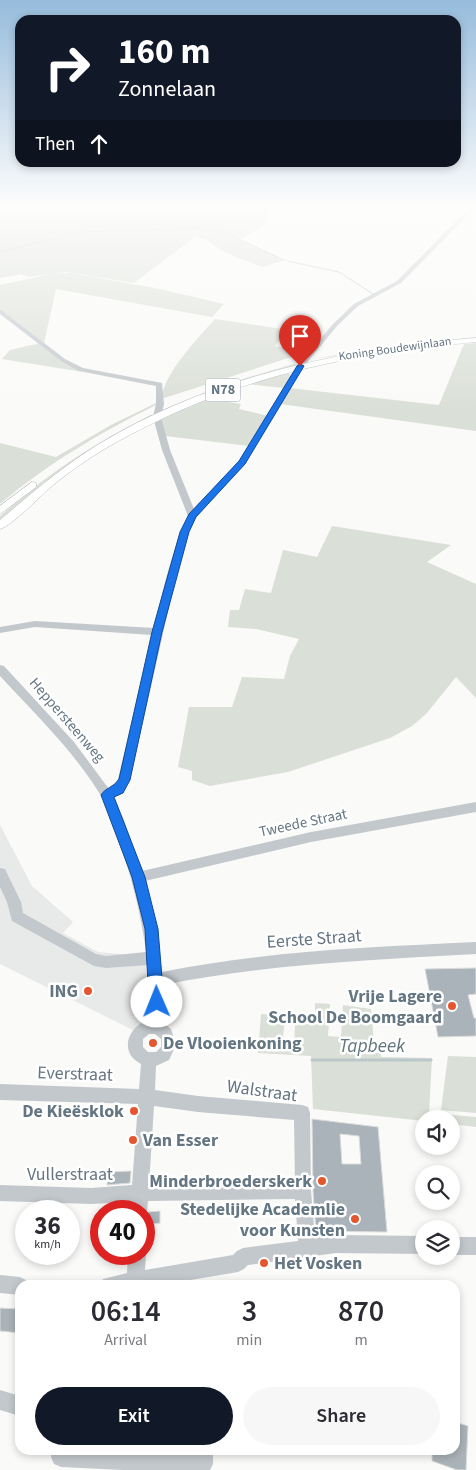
<!DOCTYPE html>
<html lang="en">
<head>
<meta charset="utf-8">
<style>
	:root { --surface:#fff; --page:#f7f7f7; --text:#2b2b33; --muted:#7c7c81; --accent:#111827 }
	body { margin:0; font-family:"Source Sans 3",sans-serif; background:var(--page); color:var(--text); height:100vh; display:flex; flex-direction:column; font-size:19px; white-space:nowrap }
	* { box-sizing:border-box; margin:0 }
	p { font-size:16px; color:var(--muted) }
	.icon { flex:none; width:28px; height:28px; fill:none; stroke:currentColor; stroke-width:2; stroke-linecap:round; stroke-linejoin:round }
	.map { position:relative; flex:1; overflow:hidden }
	.side { position:absolute; left:15px; top:1280px; width:445px; height:175px; display:flex; flex-direction:column; background:var(--surface); border-radius:15px; box-shadow:0 2px 8px #0003 }
	.side>* { flex:none }
	.banner { position:absolute; left:15px; top:15px; width:446px; height:152px; border-radius:15px; box-shadow:0 2px 8px #0003; background:#111827; color:#fff; overflow:hidden }
	.fabs { position:absolute; left:415px; top:1110px; display:grid; gap:10px }
	.fabs a { display:grid; place-items:center; width:45px; height:45px; border-radius:50%; background:var(--surface); box-shadow:0 2px 8px #0003; font-size:25px }
	.speed { position:absolute; left:15px; top:1200px; display:flex; gap:10px; font-size:25px; font-weight:700; text-align:center }
	.speed>* { display:grid; place-content:center; width:65px; height:65px; border-radius:50%; background:var(--surface); box-shadow:0 2px 8px #0003; line-height:1 }
	.speed small { font-size:12px; font-weight:400 }
	.speed .limit { border:8px solid #d22; background:#fff; color:#111 }
	.pin { position:absolute; display:grid; place-items:center; width:42px; height:42px; color:#fff; margin:-51px -21px; border-radius:50% 50% 50% 0; rotate:-45deg; box-shadow:0 0 5px #0007 }
	.pin .icon { rotate:45deg }
	.me { position:absolute; width:55px; margin:-28px; rotate:359deg; stroke-linejoin:round; filter:drop-shadow(0 0 4px #0008) }
	.turn { display:flex; align-items:center; gap:18px; height:105px; padding:0 20px; font-size:22px }
	.turn .icon { width:65px; height:65px; stroke-width:2.5 }
	.turn b { display:block; font-size:35px; line-height:42px }
	.then { display:flex; align-items:center; height:48px; padding:0 20px; background:#0003; gap:10px; font-size:19px }
	.eta { display:flex; justify-content:space-evenly; align-items:center; height:85px; text-align:center }
	.eta b { font-size:30px; font-weight:600; line-height:35px }
	.primary-button { display:flex; gap:10px; margin-top:auto; padding:10px 20px }
	.primary-button a { flex:1; height:58px; border-radius:30px; background:var(--accent); color:#fff; font-size:20px; font-weight:600; line-height:58px; text-align:center }
	.primary-button a+a { background:var(--page); color:var(--text) }
	.map>svg:first-child { display:block }
</style>
</head>
<body>
<div class="map">
<svg width="476" height="1470" viewBox="0 0 476 1470">
	<rect width="100%" height="100%" fill="#fafaf8"/>
	<path fill="#e8e9e9" d="M0,825L32,886L73,922L63,933L98,952L145,956L150,1020L143,1021L135,1031L0,964Z"/>
	<path fill="#dadfd7" d="M0,206H268L266,213L268,223L240,240L285,260L262,267L224,252L207,240L195,237L134,283L66,272L29,277L21,274L0,278Z
		M70,273L155,288L224,304L212,317L56,289L44,343L0,309V285L51,274Z
		M215,319L289,330L275,346L307,352L161,399C165,372 197,339 215,319Z
		M476,337V338L397,346L308,360L384,346Z
		M40,343L58,358L83,372L2,359L10,350Z
		M476,343V431L280,404L289,388L439,405L464,344Z
		M293,364L297,365L239,382L167,411L163,410L226,384Z
		M287,372L291,375L284,388L248,384Z
		M209,399L241,404L239,409L268,416L249,446L165,436L161,419Z
		M156,403V405C100,433 48,463 0,504V443L56,457L111,425Z
		M151,415H154L117,436L0,522V516C45,475 96,442 151,415Z
		M332,526L451,545L427,562L476,584V698L456,677L426,714L412,726L390,738L288,772L210,786L192,780V771L178,767L189,707H232L242,677L284,679L290,656L299,639L256,629L228,627L230,610H239L245,589L271,593L283,550L317,557Z
		M315,1003L330,1004L328,1036L341,1037L343,1005L371,1009L374,1043H380L381,1057L432,1058L429,1113L476,1117V1127L451,1124V1119H424V1121L313,1109L311,1056L258,1053L261,1014L285,1016L282,1050L294,1051L295,1022L315,1024Z
		M448,1056L476,1057V1113L441,1110Z"/>
	<g fill="none" stroke-linecap="round" stroke-linejoin="round">
		<path stroke="#bbc7cb" stroke-width="1" d="M197,228L226,233L284,260
			M0,252L81,232L197,228C206,221 205,213 212,206
			M287,261L339,272L373,294"/>
		<path stroke="#bbc7cb" stroke-width="3" d="M312,1060H431"/>
	</g>
	<path fill="#aab3b9" stroke="#dcdcda" fill-rule="evenodd" d="M476,968V994L468,995L474,1018H476V1036L438,1037L425,969Z
		M312,1119L378,1127L387,1232L316,1231L313,1191ZM340,1134L359,1136L361,1164H342Z
		M131,1171L130,1183L107,1185L108,1172Z
		M160,1211V1223L144,1225V1219L148,1212Z
		M0,1308L20,1309V1333L0,1331Z
		M455,1422L468,1426L466,1470H457L432,1461V1450H455Z"/>
	<g fill="none" stroke-linecap="round" stroke-linejoin="round">
		<g stroke="#b5babe" stroke-width="1">
			<path id="major" d="M476,338V342C342,354 226,379 108,447C89,458 69,472 52,486C41,495 12,526 0,529V520C32,493 63,466 99,444C213,375 345,349 476,338Z
				M32,482L36,483V487L0,514V506Z"/>
		</g>
		<path fill="#c3c8cc" fill-rule="evenodd" d="M471,206L476,207L401,283L358,306L337,326L300,371L245,464L196,517L189,531L176,576L130,780L122,793L114,797L124,820L142,871L311,832L476,802V812L311,842L145,881L158,935L162,972C266,951 371,947 476,942V954C371,960 266,964 163,985L162,1022L171,1029L176,1045L169,1060L156,1066L155,1090L198,1096L302,1105L308,1107L310,1113L311,1191L315,1238L336,1235L424,1236V1254L336,1253L248,1265L244,1269L238,1272L161,1285H100L103,1279L127,1273L128,1254H144V1249L146,1254L145,1270L233,1255L237,1251L243,1248L298,1241L295,1199L148,1201L147,1211L144,1217V1211H131V1202L91,1204L0,1201V1185L91,1188L132,1185L138,1104L0,1100V1084L139,1089L141,1064C119,1053 127,1028 147,1020L148,965L106,968L94,966L12,921L7,902L0,887V868L5,869L21,902L23,913L96,954L106,956L146,952C141,913 131,875 118,838C114,824 110,811 103,799C75,752 36,715 0,676V665L4,666L74,742L109,789L114,787L118,779L152,635L35,627L0,633V627L35,621L154,628C163,590 171,552 188,516L162,450L153,417L156,404V386L79,371L61,361L0,314V309L65,359L83,368L162,383L164,404L161,417L170,450L194,509L239,461L294,370L333,324L354,304L397,281ZM149,1034H155L161,1039V1047L156,1052H148L143,1047V1039ZM154,1106L198,1112L294,1120L295,1183L149,1185Z
			M451,1237H476V1255H451Z
			M0,1275L20,1277L26,1280L28,1285H20V1295L0,1293Z
			M0,1390L20,1396V1416L0,1410Z
			M51,1450H120L193,1454V1450H213V1464L210,1470H123L61,1467L54,1464L51,1457Z"/>
		<use href="#major" fill="#fff" fill-rule="evenodd"/>
	</g>
	<linearGradient id="sky" x2="0" y2="1"><stop stop-color="#96bcdc"/><stop offset="0.5" stop-color="#fdfdfc"/><stop offset="1" stop-color="#fdfdfc" stop-opacity="0"/></linearGradient>
	<rect width="476" height="412" fill="url(#sky)"/>
	<path fill="#1a73e8" stroke="#114b97" d="M300,364L304,366L245,464L196,517L189,532L162,632L130,780L123,793L114,797L145,877L158,929L164,1002L162,1007L157,1009L152,1007L149,1002L145,929L132,877L101,795C105,788 114,787 119,779L152,632L180,532L189,514L239,461L297,366Z"/>
	<g fill="#e4572e" stroke="#fff" stroke-width="2">
		<circle cx="88" cy="991" r="5"/>
		<circle cx="452" cy="1006" r="5"/>
		<circle cx="153" cy="1043" r="5"/>
		<circle cx="134" cy="1111" r="5"/>
		<circle cx="133" cy="1140" r="5"/>
		<circle cx="322" cy="1181" r="5"/>
		<circle cx="355" cy="1219" r="5"/>
		<circle cx="264" cy="1263" r="5"/>
	</g>
	<g text-anchor="middle" dominant-baseline="central" stroke-width="5" stroke-linejoin="round" paint-order="stroke">
		<g font-size="12" fill="#657683" stroke="#fff">
			<text transform="translate(395 349) rotate(-8)">Koning Boudewijnlaan</text>
		</g>
		<rect fill="#fff" stroke="#939fa8" stroke-width="1" x="205.5" y="378.5" width="35" height="23" rx="4"/>
		<g font-size="14" font-weight="bold" fill="#657683">
			<text x="223" y="390">N78</text>
		</g>
		<g font-size="15" fill="#657683" stroke="#fff">
			<text transform="translate(67 720) rotate(49)">Heppersteenweg</text>
			<text transform="translate(303 823) rotate(-12)">Tweede Straat</text>
		</g>
		<g font-size="18" fill="#657683" stroke="#fff">
			<text transform="translate(314 939) rotate(-4)">Eerste Straat</text>
			<text transform="translate(75 1074) rotate(2)">Everstraat</text>
			<text transform="translate(262 1091) rotate(8)">Walstraat</text>
			<text x="70" y="1174">Vullerstraat</text>
		</g>
		<g font-size="18" font-weight="bold" fill="#657683" stroke="#fff" text-anchor="end">
			<text x="78" y="991">ING</text>
			<text x="442" y="996">Vrije Lagere<tspan x="442" dy="21">School De Boomgaard</tspan></text>
			<text x="163" y="1043" text-anchor="start">De Vlooienkoning</text>
			<text x="124" y="1111">De Kieësklok</text>
			<text x="143" y="1140" text-anchor="start">Van Esser</text>
			<text x="312" y="1181">Minderbroederskerk</text>
			<text x="345" y="1209">Stedelijke Academlie<tspan x="345" dy="21">voor Kunsten</tspan></text>
			<text x="274" y="1263" text-anchor="start">Het Vosken</text>
		</g>
		<g font-size="19" font-style="italic" fill="#60757c" stroke="#fff">
			<text x="372" y="1046">Tapbeek</text>
		</g>
	</g>
</svg>
<div class="fabs">
<a><svg class="icon" aria-label="sound" viewBox="0 0 24 24"><path d="M4 9h4l5-4v14l-5-4H4zM17 9q2 3 0 6"/></svg></a>
<a><svg class="icon" aria-label="search" viewBox="0 0 24 24"><circle cx="10" cy="10" r="6"/><path d="M15 15l6 6"/></svg></a>
<a><svg class="icon" aria-label="layers" viewBox="0 0 24 24"><path d="M12 4l9 5-9 5-9-5zM3 14l9 5 9-5"/></svg></a>
</div>
<div class="speed"><div>36<small>km/h</small></div><div class="limit">40</div></div>
<div class="pin" style="left:300px;top:366px;background:#d93025"><svg class="icon" aria-label="arrive" viewBox="0 0 24 24"><path d="M6 21V4h12l-3 4 3 4H6"/></svg></div>
<svg class="me" style="left:157px;top:1002px" viewBox="-20 -20 40 40"><circle r="19" fill="#fff"/><path d="M0-13L10 11 0 6-10 11z" fill="#1a73e8"/></svg>
<div class="banner">
<div class="turn"><svg class="icon" aria-label="right" viewBox="0 0 24 24"><path d="M7 20v-9h11M14 6l5 5-5 5"/></svg><div><b>160 m</b>Zonnelaan</div></div>
<div class="then">Then<svg class="icon" aria-label="ahead" viewBox="0 0 24 24"><path d="M12 20V5M6 11l6-6 6 6"/></svg></div>
</div>
<section class="side">
<div class="eta">
<div><b>06:14</b><p>Arrival</p></div>
<div><b>3</b><p>min</p></div>
<div><b>870</b><p>m</p></div>
</div>
<div class="primary-button"><a>Exit</a><a>Share</a></div>
</section>
</div>
</body>
</html>
